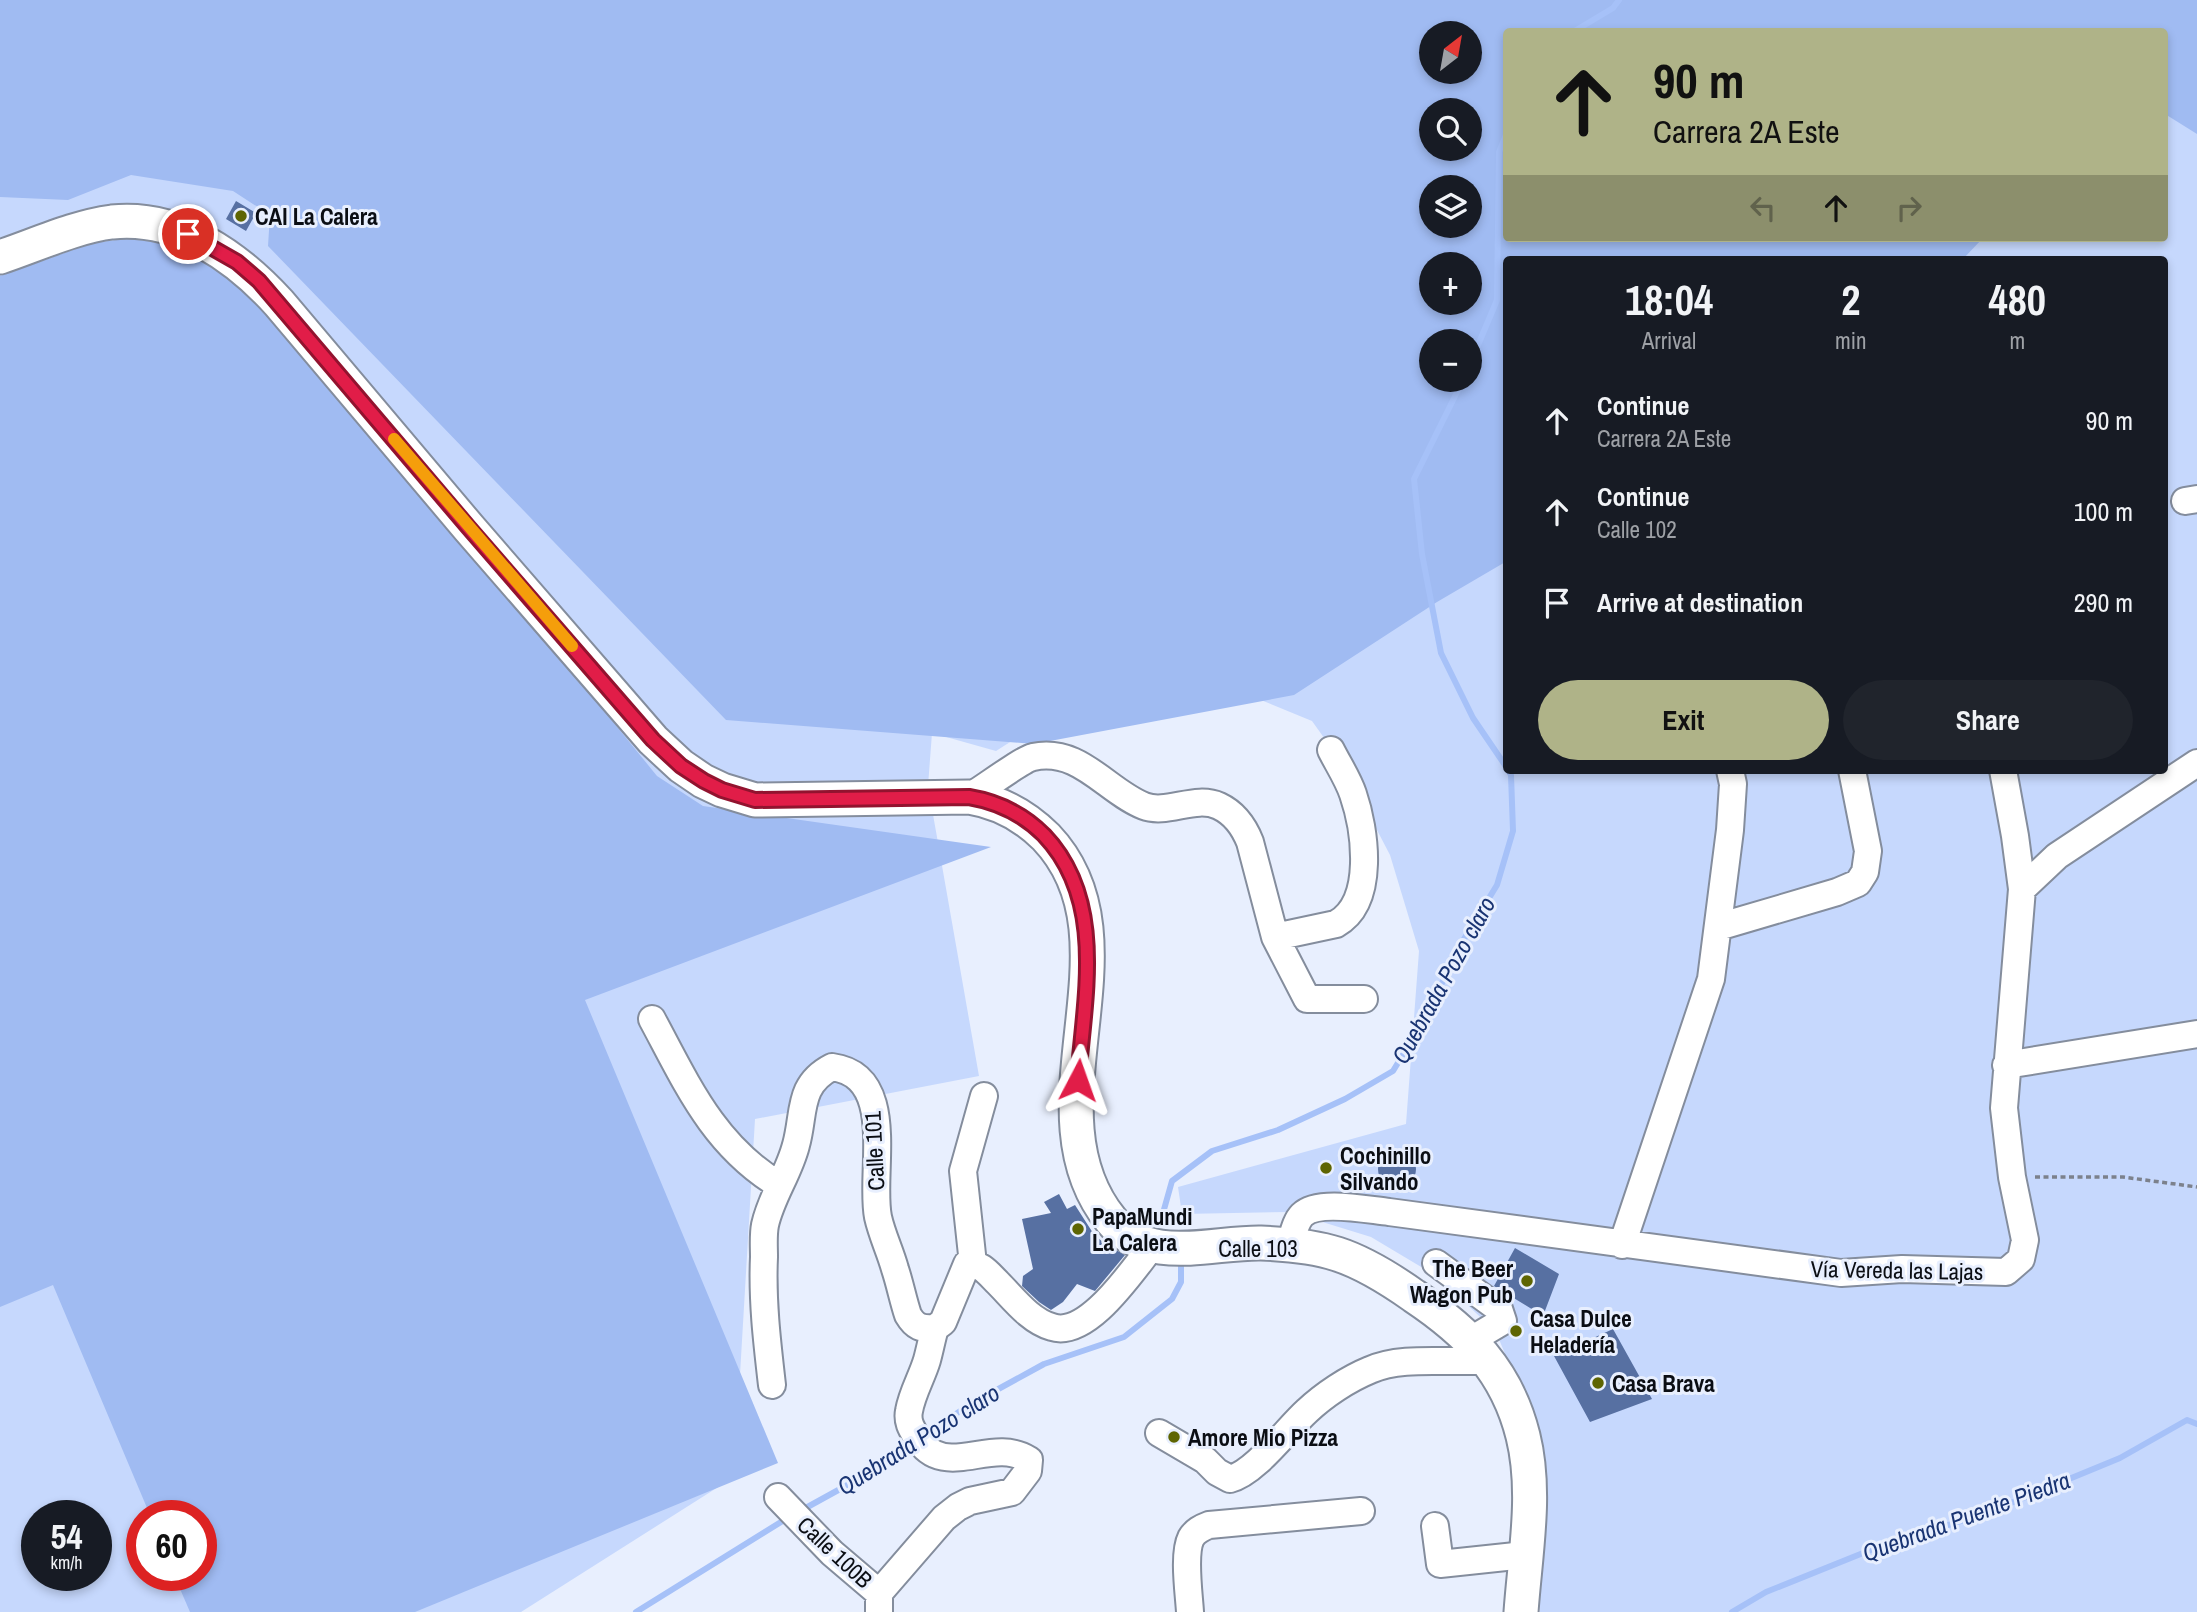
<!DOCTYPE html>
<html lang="en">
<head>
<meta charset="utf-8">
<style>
	:root { --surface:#171b24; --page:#20242c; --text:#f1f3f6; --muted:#9ea1a6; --accent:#afb388 }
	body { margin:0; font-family:"Archivo Narrow",sans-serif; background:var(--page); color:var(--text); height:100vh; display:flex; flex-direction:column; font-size:26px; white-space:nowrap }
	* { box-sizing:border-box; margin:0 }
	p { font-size:23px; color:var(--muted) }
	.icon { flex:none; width:38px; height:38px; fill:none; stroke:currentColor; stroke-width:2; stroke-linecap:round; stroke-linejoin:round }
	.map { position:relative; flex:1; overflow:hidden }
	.panel { position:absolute; left:1503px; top:256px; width:665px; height:518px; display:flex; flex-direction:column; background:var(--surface); border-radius:7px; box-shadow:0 4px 10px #0003 }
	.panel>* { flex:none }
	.hud { position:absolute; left:1503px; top:28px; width:665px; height:214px; border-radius:7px; box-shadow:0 4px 10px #0003; background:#afb388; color:#111; overflow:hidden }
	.needle { width:46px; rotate:31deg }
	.controls { position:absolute; left:1419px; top:21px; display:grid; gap:14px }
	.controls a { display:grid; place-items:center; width:63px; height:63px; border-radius:50%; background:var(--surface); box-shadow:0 4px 10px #0003; font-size:35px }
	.speed { position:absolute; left:21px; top:1500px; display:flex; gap:14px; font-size:35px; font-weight:700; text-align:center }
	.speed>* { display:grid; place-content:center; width:91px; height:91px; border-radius:50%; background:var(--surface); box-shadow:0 4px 10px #0003; line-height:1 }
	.speed small { font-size:18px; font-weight:400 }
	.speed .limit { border:10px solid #d22; background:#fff; color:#111 }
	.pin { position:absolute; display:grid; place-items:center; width:60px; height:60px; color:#fff; margin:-30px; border:4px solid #fff; border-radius:50%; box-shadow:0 2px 7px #0007 }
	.me { position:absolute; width:77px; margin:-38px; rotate:4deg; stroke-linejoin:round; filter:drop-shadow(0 0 5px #0008) }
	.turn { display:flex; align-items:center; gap:24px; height:147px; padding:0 35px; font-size:32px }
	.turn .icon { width:91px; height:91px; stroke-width:2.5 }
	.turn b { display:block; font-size:49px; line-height:60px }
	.lanes { display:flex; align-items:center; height:66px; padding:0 35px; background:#0003; justify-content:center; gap:35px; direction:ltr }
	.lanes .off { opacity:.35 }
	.eta { display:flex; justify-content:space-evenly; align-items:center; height:119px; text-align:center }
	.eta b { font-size:42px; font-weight:800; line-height:49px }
	.cta { display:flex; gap:14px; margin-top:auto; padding:14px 35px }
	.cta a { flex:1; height:80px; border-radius:42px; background:var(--accent); color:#111; font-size:28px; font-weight:800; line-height:80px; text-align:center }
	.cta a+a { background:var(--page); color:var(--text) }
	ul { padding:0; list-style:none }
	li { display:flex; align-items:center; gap:21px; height:91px; padding:0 35px }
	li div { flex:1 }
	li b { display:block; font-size:26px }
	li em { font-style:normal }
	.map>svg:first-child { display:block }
</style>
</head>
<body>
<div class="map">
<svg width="2197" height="1612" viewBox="0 0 2197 1612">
	<rect width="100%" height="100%" fill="#e8effe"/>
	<path fill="#c6d8fd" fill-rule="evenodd" d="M0,0H2197V1612H1540L1539,1550L1522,1395L1496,1332L1438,1277L1371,1237L1290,1212L1182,1214L1178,1187L1406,1124L1419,951L1390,855L1342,763L1312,721L1229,687L1040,723L996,751L932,733L928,786L979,1076L755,1119L734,1477L521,1612H0ZM1507,32H2165V238H1507ZM1432,33H1470V72H1432ZM1432,110H1470V149H1432ZM1432,187H1470V226H1432ZM1507,259H2165V770H1507ZM1432,264H1470V303H1432ZM1432,341H1470V380H1432ZM37,1516H96V1575H37ZM142,1516H201V1575H142Z"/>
	<path fill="#a0bbf2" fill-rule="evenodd" d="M0,0H2197V134L2165,114V32H1507V238H1983L1963,259H1507V561L1437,602L1294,695L1034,744L726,720L268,246L270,215L233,191L131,175L68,200L0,197ZM1432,33H1470V72H1432ZM1432,110H1470V149H1432ZM1432,187H1470V226H1432ZM1432,264H1470V303H1432ZM1432,341H1470V380H1432Z
		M141,237L193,249L231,272L532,622L657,776L703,806L991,847L585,1000L778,1463L415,1612H190L174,1575H201V1516L150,1515L53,1285L0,1307V276L92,243Z"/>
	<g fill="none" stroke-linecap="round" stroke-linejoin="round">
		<path stroke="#a6c1f8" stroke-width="6" d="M1573,32L1613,8L1619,0
			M1470,364L1497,300L1499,152L1507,132
			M1463,380L1414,479L1422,554L1441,653L1473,718L1507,768
			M1166,1222L1163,1213L1172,1181L1212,1151L1278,1130L1345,1099L1393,1071L1421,1025L1464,939L1497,885L1513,831L1511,775L1508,770
			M924,1435L971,1404L1044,1364L1124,1337L1172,1299L1181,1282V1263
			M802,1510L871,1472L912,1443
			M636,1612L789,1517
			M1732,1612L1766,1592L1873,1549L1989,1512L2120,1458L2187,1420L2197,1424"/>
	</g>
	<path fill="#5770a2" d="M236,201L256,213L246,231L226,219Z
		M1378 1169a19 19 0 1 1 38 0a19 19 0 1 1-38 0Z
		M1059,1194L1067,1209L1075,1205L1093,1233L1109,1248L1111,1247L1125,1255L1095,1291L1077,1284L1063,1302L1051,1310L1039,1302L1022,1286L1023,1276L1033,1269L1022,1219L1051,1213L1044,1202Z
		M1515,1248L1559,1274L1543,1316L1494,1286Z
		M1613,1329L1652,1399L1590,1422L1554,1356Z"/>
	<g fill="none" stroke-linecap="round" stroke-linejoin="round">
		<g stroke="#848d9d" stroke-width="30">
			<path id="minor" d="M2185,501L2197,499
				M2003,770L2015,836L2022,889
				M969,797C983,789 1021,760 1033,757C1080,747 1106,791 1144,806C1167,815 1195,795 1219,806C1234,813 1244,827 1250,842L1275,937L1307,999H1364
				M1718,927L1837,892L1858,883L1865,872L1868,851L1852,770
				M1275,937L1336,924C1376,902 1365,829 1353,794C1348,779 1338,764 1331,750
				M652,1019C687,1084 713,1145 779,1185
				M2006,1065L2197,1034
				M1622,1245L1711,979L1730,830L1733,784L1730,770
				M1289,1246C1293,1236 1295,1222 1302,1215C1318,1199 1368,1210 1389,1212L1841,1273L1902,1269L2006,1272L2021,1259L2025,1240L2012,1177L2004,1108L2022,889L2057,856L2197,763
				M1436,1263L1499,1309L1503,1321L1471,1340
				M973,1264L963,1171L984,1096
				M935,1328L943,1322L967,1264C981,1263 988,1273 998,1283C1013,1298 1030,1321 1052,1327C1088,1339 1133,1269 1153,1245
				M772,1385C767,1342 762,1300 764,1257C764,1247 763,1235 765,1225C771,1197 789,1173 796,1145C805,1113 797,1085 832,1067C899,1076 869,1173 878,1217C882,1235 890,1251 895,1269C900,1284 903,1300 908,1315C915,1327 921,1329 935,1328
				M1159,1433L1205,1460L1217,1472L1230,1479C1255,1473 1287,1429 1307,1411C1324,1395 1348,1379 1370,1370C1403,1355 1451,1364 1488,1360
				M778,1497L832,1553L879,1593V1612
				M1435,1526L1440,1564L1525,1555
				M879,1593L944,1518L958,1507L970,1501L1012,1492L1028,1471L1029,1460C990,1435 944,1483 916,1436C911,1428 907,1421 909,1411C912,1393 922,1377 927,1360C930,1349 932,1338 935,1328
				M1190,1612C1189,1594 1183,1554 1191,1538C1195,1531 1201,1528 1209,1525L1361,1511"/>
		</g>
		<g stroke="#848d9d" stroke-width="37">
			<path id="major" d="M0,257C36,245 74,227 112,222C179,215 237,257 279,303L469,528L653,740L681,766L703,781L722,790L755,800L969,797C1000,802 1024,815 1046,837C1146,942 1021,1109 1111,1220C1148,1266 1211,1242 1261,1243C1286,1244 1313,1246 1337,1254C1365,1263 1390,1279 1414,1296C1468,1332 1507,1371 1523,1436C1537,1492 1525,1555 1521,1612"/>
		</g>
		<path stroke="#7c818c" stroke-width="3.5" stroke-dasharray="5 3.5" stroke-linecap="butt" d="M2035,1177H2123L2197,1187"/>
		<use href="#minor" stroke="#fff" stroke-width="26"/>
		<use href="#major" stroke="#fff" stroke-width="33"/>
	</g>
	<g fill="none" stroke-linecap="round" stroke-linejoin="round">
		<g stroke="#92132f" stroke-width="18">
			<path id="route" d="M188,234L237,262L259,281L469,528L653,740L681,766L704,781L722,790L755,800L969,797C999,802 1023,814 1044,835C1107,901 1084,998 1078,1080"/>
		</g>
		<use href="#route" stroke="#e11d48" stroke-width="12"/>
		<path stroke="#f59e0b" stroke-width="12" d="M394,439L572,646"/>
	</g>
	<g fill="#5e6502" stroke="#e8effe" stroke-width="2.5">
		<circle cx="241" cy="216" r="7"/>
		<circle cx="1326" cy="1168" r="7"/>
		<circle cx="1078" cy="1229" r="7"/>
		<circle cx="1527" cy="1281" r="7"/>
		<circle cx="1516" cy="1331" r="7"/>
		<circle cx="1598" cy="1383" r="7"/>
		<circle cx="1174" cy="1437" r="7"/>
	</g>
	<g text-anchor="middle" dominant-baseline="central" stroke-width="6" stroke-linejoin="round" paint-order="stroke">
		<g font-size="23" font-weight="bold" fill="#0b0e14" stroke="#e8effe" text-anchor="start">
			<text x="255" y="216">CAI La Calera</text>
			<text x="1340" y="1155">Cochinillo<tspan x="1340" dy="26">Silvando</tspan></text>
			<text x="1092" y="1216">PapaMundi<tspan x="1092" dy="26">La Calera</tspan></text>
			<text x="1513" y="1268" text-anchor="end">The Beer<tspan x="1513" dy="26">Wagon Pub</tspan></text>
			<text x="1530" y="1318">Casa Dulce<tspan x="1530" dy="26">Heladería</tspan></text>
			<text x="1612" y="1383">Casa Brava</text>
			<text x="1188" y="1437">Amore Mio Pizza</text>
		</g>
		<g font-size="23" fill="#0b0e14" stroke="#e8effe">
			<text transform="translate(874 1151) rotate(-93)">Calle 101</text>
			<text x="1258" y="1248">Calle 103</text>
			<text transform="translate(1897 1270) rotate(1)">Vía Vereda las Lajas</text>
			<text transform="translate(835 1552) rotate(43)">Calle 100B</text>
		</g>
		<g font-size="24" font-style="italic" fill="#193473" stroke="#e8effe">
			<text transform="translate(1443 980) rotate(-61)">Quebrada Pozo claro</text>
			<text transform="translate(918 1439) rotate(-32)">Quebrada Pozo claro</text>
			<text transform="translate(1966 1516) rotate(-20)">Quebrada Puente Piedra</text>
		</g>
	</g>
</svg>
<div class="controls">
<a><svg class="needle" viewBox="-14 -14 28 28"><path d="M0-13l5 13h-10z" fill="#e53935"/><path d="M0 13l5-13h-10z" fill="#9ea1a6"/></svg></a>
<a><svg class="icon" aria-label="search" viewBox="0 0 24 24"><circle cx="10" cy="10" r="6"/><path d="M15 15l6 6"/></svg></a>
<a><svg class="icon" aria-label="layers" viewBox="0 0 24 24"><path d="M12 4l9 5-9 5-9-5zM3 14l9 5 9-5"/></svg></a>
<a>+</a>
<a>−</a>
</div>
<div class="speed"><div>54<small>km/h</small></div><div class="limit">60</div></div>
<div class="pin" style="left:188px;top:234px;background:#d93025"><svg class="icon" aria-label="arrive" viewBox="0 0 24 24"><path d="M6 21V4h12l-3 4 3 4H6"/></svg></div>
<svg class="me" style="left:1078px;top:1080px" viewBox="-20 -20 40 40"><path d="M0-17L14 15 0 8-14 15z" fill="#e11d48" stroke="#fff" stroke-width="4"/></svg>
<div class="hud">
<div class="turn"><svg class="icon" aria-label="ahead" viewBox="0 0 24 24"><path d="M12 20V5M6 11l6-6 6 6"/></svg><div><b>90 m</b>Carrera 2A Este</div></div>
<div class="lanes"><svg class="icon off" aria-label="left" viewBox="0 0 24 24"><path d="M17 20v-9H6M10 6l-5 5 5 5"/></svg><svg class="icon" aria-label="ahead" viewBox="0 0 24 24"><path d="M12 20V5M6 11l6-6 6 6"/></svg><svg class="icon off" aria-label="right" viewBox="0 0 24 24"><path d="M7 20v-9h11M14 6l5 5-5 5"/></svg></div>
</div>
<section class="panel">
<div class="eta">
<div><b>18:04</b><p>Arrival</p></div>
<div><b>2</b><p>min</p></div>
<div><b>480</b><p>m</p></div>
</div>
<ul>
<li><svg class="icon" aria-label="ahead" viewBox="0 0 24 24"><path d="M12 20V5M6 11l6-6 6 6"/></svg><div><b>Continue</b><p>Carrera 2A Este</p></div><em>90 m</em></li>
<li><svg class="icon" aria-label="ahead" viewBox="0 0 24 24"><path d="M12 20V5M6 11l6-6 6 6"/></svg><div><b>Continue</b><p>Calle 102</p></div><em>100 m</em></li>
<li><svg class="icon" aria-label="arrive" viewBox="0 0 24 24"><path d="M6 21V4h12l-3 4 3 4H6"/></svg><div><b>Arrive at destination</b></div><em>290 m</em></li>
</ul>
<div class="cta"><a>Exit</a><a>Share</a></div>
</section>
</div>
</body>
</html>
